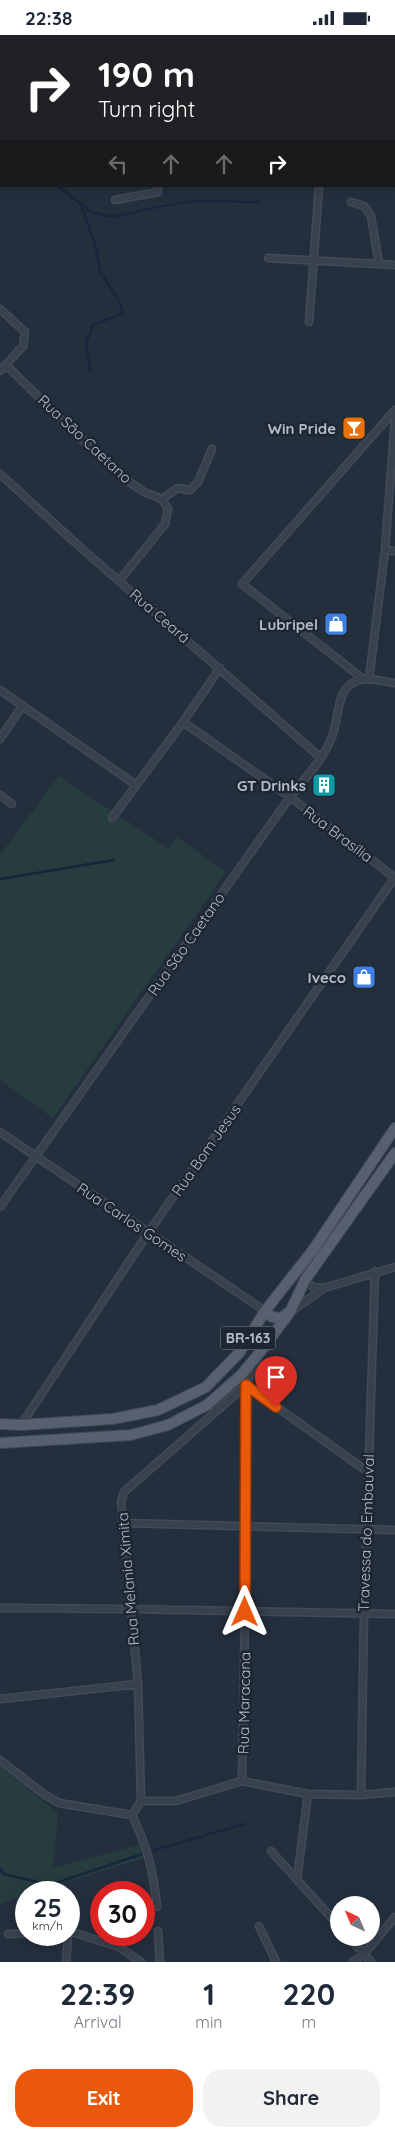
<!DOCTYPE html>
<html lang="en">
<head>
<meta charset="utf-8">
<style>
	:root { --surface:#fff; --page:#f2f2f3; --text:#1f2937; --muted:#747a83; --accent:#ea580c }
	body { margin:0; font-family:Quicksand,sans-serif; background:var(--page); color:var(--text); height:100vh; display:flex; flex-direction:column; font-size:19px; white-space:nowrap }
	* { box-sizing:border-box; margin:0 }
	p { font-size:16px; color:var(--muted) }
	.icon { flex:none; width:28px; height:28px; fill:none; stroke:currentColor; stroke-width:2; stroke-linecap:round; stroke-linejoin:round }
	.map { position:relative; height:1927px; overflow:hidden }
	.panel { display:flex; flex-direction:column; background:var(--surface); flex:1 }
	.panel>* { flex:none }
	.guide { position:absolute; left:0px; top:0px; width:395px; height:152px; box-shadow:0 2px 12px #0003; background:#202124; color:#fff; overflow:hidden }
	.needle { width:32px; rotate:316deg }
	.controls { position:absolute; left:330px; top:1861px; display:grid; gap:10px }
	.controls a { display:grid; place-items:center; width:50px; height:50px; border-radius:50%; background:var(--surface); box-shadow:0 2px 12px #0003; font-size:25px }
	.speed { position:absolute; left:15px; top:1846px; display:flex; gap:10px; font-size:25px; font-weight:700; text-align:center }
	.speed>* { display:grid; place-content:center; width:65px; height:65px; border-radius:50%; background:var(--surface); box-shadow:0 2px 12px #0003; line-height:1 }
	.speed small { font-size:12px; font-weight:400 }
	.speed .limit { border:8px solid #d22; background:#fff; color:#111 }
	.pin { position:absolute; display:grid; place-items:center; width:42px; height:42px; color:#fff; margin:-51px -21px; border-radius:50% 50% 50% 0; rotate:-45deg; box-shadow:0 0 5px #0007 }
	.pin .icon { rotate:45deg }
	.me { position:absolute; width:55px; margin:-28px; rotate:0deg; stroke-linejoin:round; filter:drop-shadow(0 0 4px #0008) }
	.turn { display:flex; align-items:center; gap:18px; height:105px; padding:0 15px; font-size:22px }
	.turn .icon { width:65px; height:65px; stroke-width:2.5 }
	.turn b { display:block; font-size:35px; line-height:42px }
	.lanes { display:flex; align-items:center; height:48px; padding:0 15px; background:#0003; justify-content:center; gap:25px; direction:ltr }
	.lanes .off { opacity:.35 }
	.eta { display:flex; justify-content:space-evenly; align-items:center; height:85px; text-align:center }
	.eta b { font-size:30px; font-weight:700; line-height:35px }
	.cta { display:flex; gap:10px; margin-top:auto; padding:10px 15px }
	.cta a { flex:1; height:58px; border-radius:20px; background:var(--accent); color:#fff; font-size:20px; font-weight:700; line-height:58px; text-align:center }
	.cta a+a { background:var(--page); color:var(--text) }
	.status { display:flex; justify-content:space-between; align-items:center; height:35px; padding:0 25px; background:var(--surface); direction:ltr }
	.status svg { height:14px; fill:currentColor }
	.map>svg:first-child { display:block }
</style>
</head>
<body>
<div class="status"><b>22:38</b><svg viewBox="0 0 49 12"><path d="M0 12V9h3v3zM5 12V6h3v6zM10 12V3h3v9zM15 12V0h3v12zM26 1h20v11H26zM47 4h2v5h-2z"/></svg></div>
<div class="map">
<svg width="395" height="1927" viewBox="0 0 395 1927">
	<rect width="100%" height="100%" fill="#242f3e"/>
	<path fill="#263c3f" d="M59,741L168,813L177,802L226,837L53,1083L0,1045V820Z
		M0,1731L58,1778L53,1833L139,1810L144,1823L36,1857L26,1858V1860L0,1869Z"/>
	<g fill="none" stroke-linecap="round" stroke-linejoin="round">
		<path stroke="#17263c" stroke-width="2.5" d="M0,98H1
			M58,151L91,177L113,182L157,172L197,166L259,167
			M81,170L95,209L100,236L120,268L123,278L93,290L86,309L90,337
			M0,844L114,825
			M154,1815L244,1789
			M0,1834L4,1839L50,1850L142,1819"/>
		<g stroke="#414a57" stroke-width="9">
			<path id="street" d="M33,1L34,0
				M128,1L129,0
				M0,77L1,76
				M394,89H395
				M115,165L158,157L157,151
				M351,167L364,171L371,181L379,229
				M268,223L395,230
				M0,274L25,297L23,311L0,336
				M309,287L319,151
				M6,330L98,420L131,448L144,457L162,464L168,474L165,489L119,546
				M0,439L80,512L321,723
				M162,464L178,453L190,455L198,447L212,414
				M385,515L395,516
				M362,643L242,549L395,375
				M369,644L385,515L395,384
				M0,655L136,750
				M183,687L290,762L395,843
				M0,704L23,670
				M0,760L12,769
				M112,783L183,687L220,633
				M0,1097L265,1276
				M0,1172L290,762C305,743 325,723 333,699C338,684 337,659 351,649C364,640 380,646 395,648
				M305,1245L313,1252L323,1253
				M292,1276L324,1253L395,1232
				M246,1350L368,1437
				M21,1390L148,1198L395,842
				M122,1488L395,1495
				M0,1573C132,1573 263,1577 395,1579
				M0,1664L138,1649
				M0,1725L45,1760L59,1768L132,1780L141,1766
				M242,1746L245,1577L246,1350
				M361,1760L364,1578L375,1236
				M141,1766L138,1649L121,1467L124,1457L246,1350L258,1322
				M141,1766H176L242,1746L308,1759L361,1760L395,1757
				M132,1780C148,1814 153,1835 157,1872
				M271,1816L339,1891
				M297,1844L308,1759
				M259,1891L276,1927
				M69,1896L119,1912L141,1927
				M158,1896L160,1927
				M8,1899L26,1898
				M349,1902L371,1927
				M66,1927L68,1900
				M353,1927L364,1919L395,1882"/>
		</g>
		<g stroke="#414a57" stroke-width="12">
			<path id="primary" d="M265,1276L272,1282L281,1283L288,1278
				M0,1389L21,1390L112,1384L158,1375L206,1352L239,1318L265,1276L313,1215L395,1093
				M0,1408L131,1400L168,1390L207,1370L241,1340L258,1320L290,1277L305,1245L395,1118"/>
		</g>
		<use href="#street" stroke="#38414e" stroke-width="6"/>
		<use href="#primary" stroke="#56606e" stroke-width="10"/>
	</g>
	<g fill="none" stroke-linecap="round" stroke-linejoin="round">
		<g stroke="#983908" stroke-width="12">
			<path id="route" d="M245,1577L246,1350L276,1372"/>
		</g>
		<use href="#route" stroke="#ea580c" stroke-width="9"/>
	</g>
	<defs>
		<g id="bar-square" transform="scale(1.25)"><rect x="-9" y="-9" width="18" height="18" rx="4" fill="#e8710a" stroke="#1d2633"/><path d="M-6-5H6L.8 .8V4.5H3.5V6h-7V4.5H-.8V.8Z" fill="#fff"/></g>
		<g id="shop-square" transform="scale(1.25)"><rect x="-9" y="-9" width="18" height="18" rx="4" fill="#3f7fe0" stroke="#1d2633"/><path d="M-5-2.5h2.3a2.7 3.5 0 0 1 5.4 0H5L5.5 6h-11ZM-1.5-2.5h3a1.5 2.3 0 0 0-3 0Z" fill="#fff"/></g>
		<g id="building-square" transform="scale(1.25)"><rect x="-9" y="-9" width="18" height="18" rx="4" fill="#0f9aa8" stroke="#1d2633"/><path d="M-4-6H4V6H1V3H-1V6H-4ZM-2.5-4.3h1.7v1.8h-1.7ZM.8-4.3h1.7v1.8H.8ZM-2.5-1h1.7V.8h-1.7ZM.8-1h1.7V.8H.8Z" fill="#fff"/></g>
	</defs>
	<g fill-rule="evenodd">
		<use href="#bar-square" x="354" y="393"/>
		<use href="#shop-square" x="336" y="589"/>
		<use href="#building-square" x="324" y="750"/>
		<use href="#shop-square" x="364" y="942"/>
	</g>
	<g text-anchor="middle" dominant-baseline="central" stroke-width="5" stroke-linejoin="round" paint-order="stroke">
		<rect fill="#1d2633" stroke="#878f9c" stroke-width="1" x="220.5" y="1291.5" width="55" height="23" rx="4"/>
		<g font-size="14" font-weight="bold" fill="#b4bcc9">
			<text x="248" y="1303">BR-163</text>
		</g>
		<g font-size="15" font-weight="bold" fill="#b4bcc9" stroke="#1d2633" text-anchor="end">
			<text x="336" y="393">Win Pride</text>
			<text x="318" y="589">Lubripel</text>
			<text x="306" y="750">GT Drinks</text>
			<text x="346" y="942">Iveco</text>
		</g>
		<g font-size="15" fill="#b4bcc9" stroke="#1d2633">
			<text transform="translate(85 404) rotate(43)">Rua São Caetano</text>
			<text transform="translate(160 581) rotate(41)">Rua Ceará</text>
			<text transform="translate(338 799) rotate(37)">Rua Brasília</text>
			<text transform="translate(186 909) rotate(-55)">Rua São Caetano</text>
			<text transform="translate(206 1115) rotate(-55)">Rua Bom Jesus</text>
			<text transform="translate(132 1187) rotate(34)">Rua Carlos Gomes</text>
			<text transform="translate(366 1498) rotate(-88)">Travessa do Embauval</text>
			<text transform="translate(128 1544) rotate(-95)">Rua Melania Ximita</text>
			<text transform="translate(244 1668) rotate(-89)">Rua Maracana</text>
		</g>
	</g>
</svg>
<div class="controls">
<a><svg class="needle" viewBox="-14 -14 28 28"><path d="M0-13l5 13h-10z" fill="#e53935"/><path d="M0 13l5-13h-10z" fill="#747a83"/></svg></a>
</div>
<div class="speed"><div>25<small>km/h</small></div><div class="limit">30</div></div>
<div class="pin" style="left:276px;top:1372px;background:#d93025"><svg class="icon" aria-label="arrive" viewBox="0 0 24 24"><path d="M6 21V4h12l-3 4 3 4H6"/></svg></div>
<svg class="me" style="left:245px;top:1577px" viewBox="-20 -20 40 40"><path d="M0-17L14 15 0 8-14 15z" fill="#ea580c" stroke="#fff" stroke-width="4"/></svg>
<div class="guide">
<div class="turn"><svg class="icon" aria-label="right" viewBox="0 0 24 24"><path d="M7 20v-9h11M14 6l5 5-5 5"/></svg><div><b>190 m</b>Turn right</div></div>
<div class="lanes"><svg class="icon off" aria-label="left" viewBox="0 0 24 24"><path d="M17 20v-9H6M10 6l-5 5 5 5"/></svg><svg class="icon off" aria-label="ahead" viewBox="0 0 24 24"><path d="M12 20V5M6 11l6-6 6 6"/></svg><svg class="icon off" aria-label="ahead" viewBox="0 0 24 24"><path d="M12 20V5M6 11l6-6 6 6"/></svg><svg class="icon" aria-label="right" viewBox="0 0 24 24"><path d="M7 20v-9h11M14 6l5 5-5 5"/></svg></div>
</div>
</div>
<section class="panel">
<div class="eta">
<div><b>22:39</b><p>Arrival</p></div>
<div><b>1</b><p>min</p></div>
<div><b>220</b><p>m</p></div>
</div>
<div class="cta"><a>Exit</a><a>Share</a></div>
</section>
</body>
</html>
